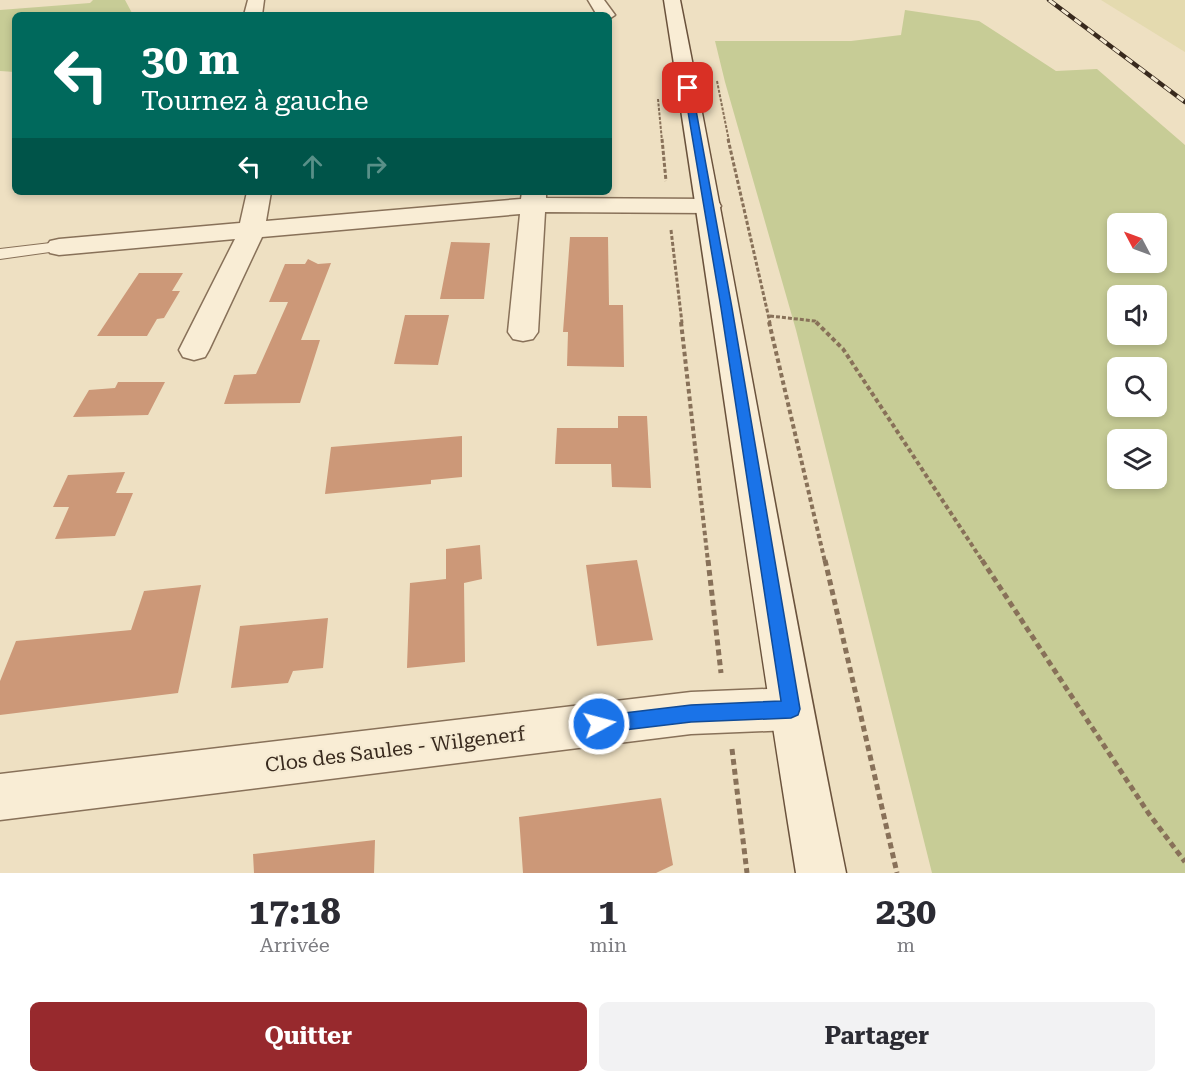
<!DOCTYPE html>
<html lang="fr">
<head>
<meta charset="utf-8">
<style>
	:root { --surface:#fff; --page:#f2f2f3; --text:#2b2b33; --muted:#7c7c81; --accent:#97292d }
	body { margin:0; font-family:"Roboto Serif",serif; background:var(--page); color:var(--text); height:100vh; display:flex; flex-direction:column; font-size:22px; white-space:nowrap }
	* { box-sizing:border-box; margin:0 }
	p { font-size:20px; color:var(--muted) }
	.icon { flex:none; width:33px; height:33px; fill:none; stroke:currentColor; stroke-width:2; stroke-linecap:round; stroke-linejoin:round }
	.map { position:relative; height:873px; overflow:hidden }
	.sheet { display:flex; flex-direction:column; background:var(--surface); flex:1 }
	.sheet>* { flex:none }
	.banner { position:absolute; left:12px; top:12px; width:600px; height:183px; border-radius:9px; box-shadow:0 3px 9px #0003; background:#00695c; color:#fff; overflow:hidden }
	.needle { width:39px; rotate:311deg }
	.buttons { position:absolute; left:1107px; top:213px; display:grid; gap:12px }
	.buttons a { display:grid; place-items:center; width:60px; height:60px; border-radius:9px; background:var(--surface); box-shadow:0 3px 9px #0003; font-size:30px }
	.pin { position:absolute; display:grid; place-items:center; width:51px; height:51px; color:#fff; margin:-26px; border-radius:12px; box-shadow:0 3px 9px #0006 }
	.me { position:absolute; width:66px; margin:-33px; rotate:83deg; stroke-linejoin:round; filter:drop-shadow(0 0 4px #0008) }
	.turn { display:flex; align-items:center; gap:21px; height:126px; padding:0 30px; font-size:27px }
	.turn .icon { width:78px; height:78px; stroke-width:2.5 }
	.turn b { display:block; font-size:42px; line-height:51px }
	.lanes { display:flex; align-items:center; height:57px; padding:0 30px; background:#0003; justify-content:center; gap:30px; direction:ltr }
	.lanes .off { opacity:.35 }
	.eta { display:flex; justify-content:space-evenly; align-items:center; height:102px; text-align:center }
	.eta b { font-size:36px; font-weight:700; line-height:42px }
	.cta { display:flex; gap:12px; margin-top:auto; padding:12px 30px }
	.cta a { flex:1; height:69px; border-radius:9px; background:var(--accent); color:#fff; font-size:24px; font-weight:700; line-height:69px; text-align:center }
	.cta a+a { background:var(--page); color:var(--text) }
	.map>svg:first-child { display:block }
</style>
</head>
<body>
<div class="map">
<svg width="1185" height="873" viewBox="0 0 1185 873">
	<rect width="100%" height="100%" fill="#eee0c2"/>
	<path fill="#e4daaf" d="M1101,0H1185V52Z"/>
	<path fill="#c7cc96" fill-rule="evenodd" d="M93,0H125L132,13L129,15H15V72L0,71V10L90,3Z
		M905,10L979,21L1056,71L1097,69L1185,145V873H932L796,330L725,82L715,41H851L901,35ZM1118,224H1156V262H1118ZM1118,296H1156V334H1118ZM1118,368H1156V406H1118ZM1118,440H1156V478H1118Z"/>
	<path fill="#cc9878" d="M570,237H608L609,305H623L624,367L567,366L568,332H563Z
		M451,242L490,243L484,299H440Z
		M308,259L318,264L331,263L301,340H320L300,403L224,404L234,375L256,374L288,302H269L285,264H305Z
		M139,273H183L172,291H180L164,318L157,319L147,336H97Z
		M405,315H449L438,365L394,364Z
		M118,382H165L148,415L73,417L89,390L115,388Z
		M618,416H647L651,488L612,487L611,464H555L557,428H618Z
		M462,436V477L431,480V484L325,494L331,447Z
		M125,472L116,493H133L115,536L55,539L69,507H53L68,475Z
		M480,545L482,579L464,583L465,662L407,668L410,583L446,579V549Z
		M637,560L653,640L597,646L586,565Z
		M201,585L178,693L0,715V681L16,641L131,630L144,591Z
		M328,618L323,668L293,671L288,683L231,688L240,626Z
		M661,798L673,865L656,873H523L519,817Z
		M375,840L374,873H254L253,854Z"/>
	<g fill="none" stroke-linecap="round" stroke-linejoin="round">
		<g stroke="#887159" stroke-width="2">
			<path id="service" d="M59,242L67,247L64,250L0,259V249Z"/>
		</g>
		<g stroke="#887159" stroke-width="3">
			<path id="minor" d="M248,0H264L262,15H244Z
				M588,0H604L615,15L609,19V15H597Z
				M247,192H271L266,221L521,199L522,192H546V198L709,199L718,201L721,206L718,211L709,213L545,212L538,332L533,339L523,341L513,339L508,332L520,214L262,237L209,350L205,357L194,360L183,357L179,350L235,239L59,255L50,253L46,247L50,241L59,239L240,223Z
				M791,688L806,694L813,709L806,724L791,730L691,734L0,820V774L691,692Z"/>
		</g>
		<g stroke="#6a523c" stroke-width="3">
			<path id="secondary" d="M664,0H680C738,291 787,583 846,873H796C749,583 710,291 664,0Z"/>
		</g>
		<path stroke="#887159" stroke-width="2" stroke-dasharray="3 1.5" stroke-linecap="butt" d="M717,81L729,141
			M658,99L662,141"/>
		<path stroke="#887159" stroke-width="3" stroke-dasharray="4 2" stroke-linecap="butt" d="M662,139L666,181
			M728,139L770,323
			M671,230L682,323
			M770,316L815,321L817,323"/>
		<path stroke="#887159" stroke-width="4" stroke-dasharray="4.5 3" stroke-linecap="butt" d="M681,322L708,562
			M769,322L825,562
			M816,322L843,349L983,562"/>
		<path stroke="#887159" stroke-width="5" stroke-dasharray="6 4" stroke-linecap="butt" d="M708,560L721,673
			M825,560L897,873
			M982,560L1149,814L1185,862
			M732,749L747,873"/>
		<use href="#service" fill="#f9edd5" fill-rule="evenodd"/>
		<use href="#minor" fill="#f9edd5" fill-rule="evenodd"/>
		<use href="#secondary" fill="#f9edd5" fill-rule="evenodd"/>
		<g stroke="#38291d" stroke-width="4.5">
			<path id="rail" d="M1049,0L1185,102"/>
		</g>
		<use href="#rail" stroke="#f5ead2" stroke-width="3" stroke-dasharray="8" stroke-linecap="butt"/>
	</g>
	<path fill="#1a73e8" stroke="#114b97" stroke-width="1.5" d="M688,86L692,88L732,308L800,709L798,715L791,718L691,722L599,733L593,731L590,724L593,718L599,716L691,705L781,701L721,308L684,88Z"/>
	<g text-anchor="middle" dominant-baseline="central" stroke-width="4.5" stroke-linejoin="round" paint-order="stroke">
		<g font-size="20" fill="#38291d" stroke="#f5ead2">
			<text transform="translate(395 749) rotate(-7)">Clos des Saules - Wilgenerf</text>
		</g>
	</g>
</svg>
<div class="buttons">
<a><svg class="needle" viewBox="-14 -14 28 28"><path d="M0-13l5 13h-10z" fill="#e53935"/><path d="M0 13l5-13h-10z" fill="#7c7c81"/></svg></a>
<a><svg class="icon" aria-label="sound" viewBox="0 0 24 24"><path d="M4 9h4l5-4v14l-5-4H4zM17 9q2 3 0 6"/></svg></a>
<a><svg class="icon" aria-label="search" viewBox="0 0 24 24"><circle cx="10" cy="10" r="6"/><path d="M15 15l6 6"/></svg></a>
<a><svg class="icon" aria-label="layers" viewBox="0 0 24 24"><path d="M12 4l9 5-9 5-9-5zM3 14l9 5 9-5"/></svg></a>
</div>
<div class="pin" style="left:688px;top:88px;background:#d93025"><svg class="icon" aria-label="arrive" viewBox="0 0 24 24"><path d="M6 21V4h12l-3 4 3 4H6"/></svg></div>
<svg class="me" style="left:599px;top:724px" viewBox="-20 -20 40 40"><circle r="17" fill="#1a73e8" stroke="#fff" stroke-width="3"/><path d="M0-11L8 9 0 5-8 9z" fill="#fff"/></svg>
<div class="banner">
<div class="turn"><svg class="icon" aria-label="left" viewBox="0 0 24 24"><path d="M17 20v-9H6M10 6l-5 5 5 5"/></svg><div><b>30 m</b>Tournez à gauche</div></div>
<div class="lanes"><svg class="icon" aria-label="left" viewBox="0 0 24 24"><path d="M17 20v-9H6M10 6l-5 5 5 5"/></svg><svg class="icon off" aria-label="ahead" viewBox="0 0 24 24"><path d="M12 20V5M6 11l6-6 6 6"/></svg><svg class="icon off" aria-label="right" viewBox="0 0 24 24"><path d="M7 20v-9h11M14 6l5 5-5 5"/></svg></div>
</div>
</div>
<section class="sheet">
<div class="eta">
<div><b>17:18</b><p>Arrivée</p></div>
<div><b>1</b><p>min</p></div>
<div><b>230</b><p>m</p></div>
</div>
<div class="cta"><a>Quitter</a><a>Partager</a></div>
</section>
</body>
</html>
